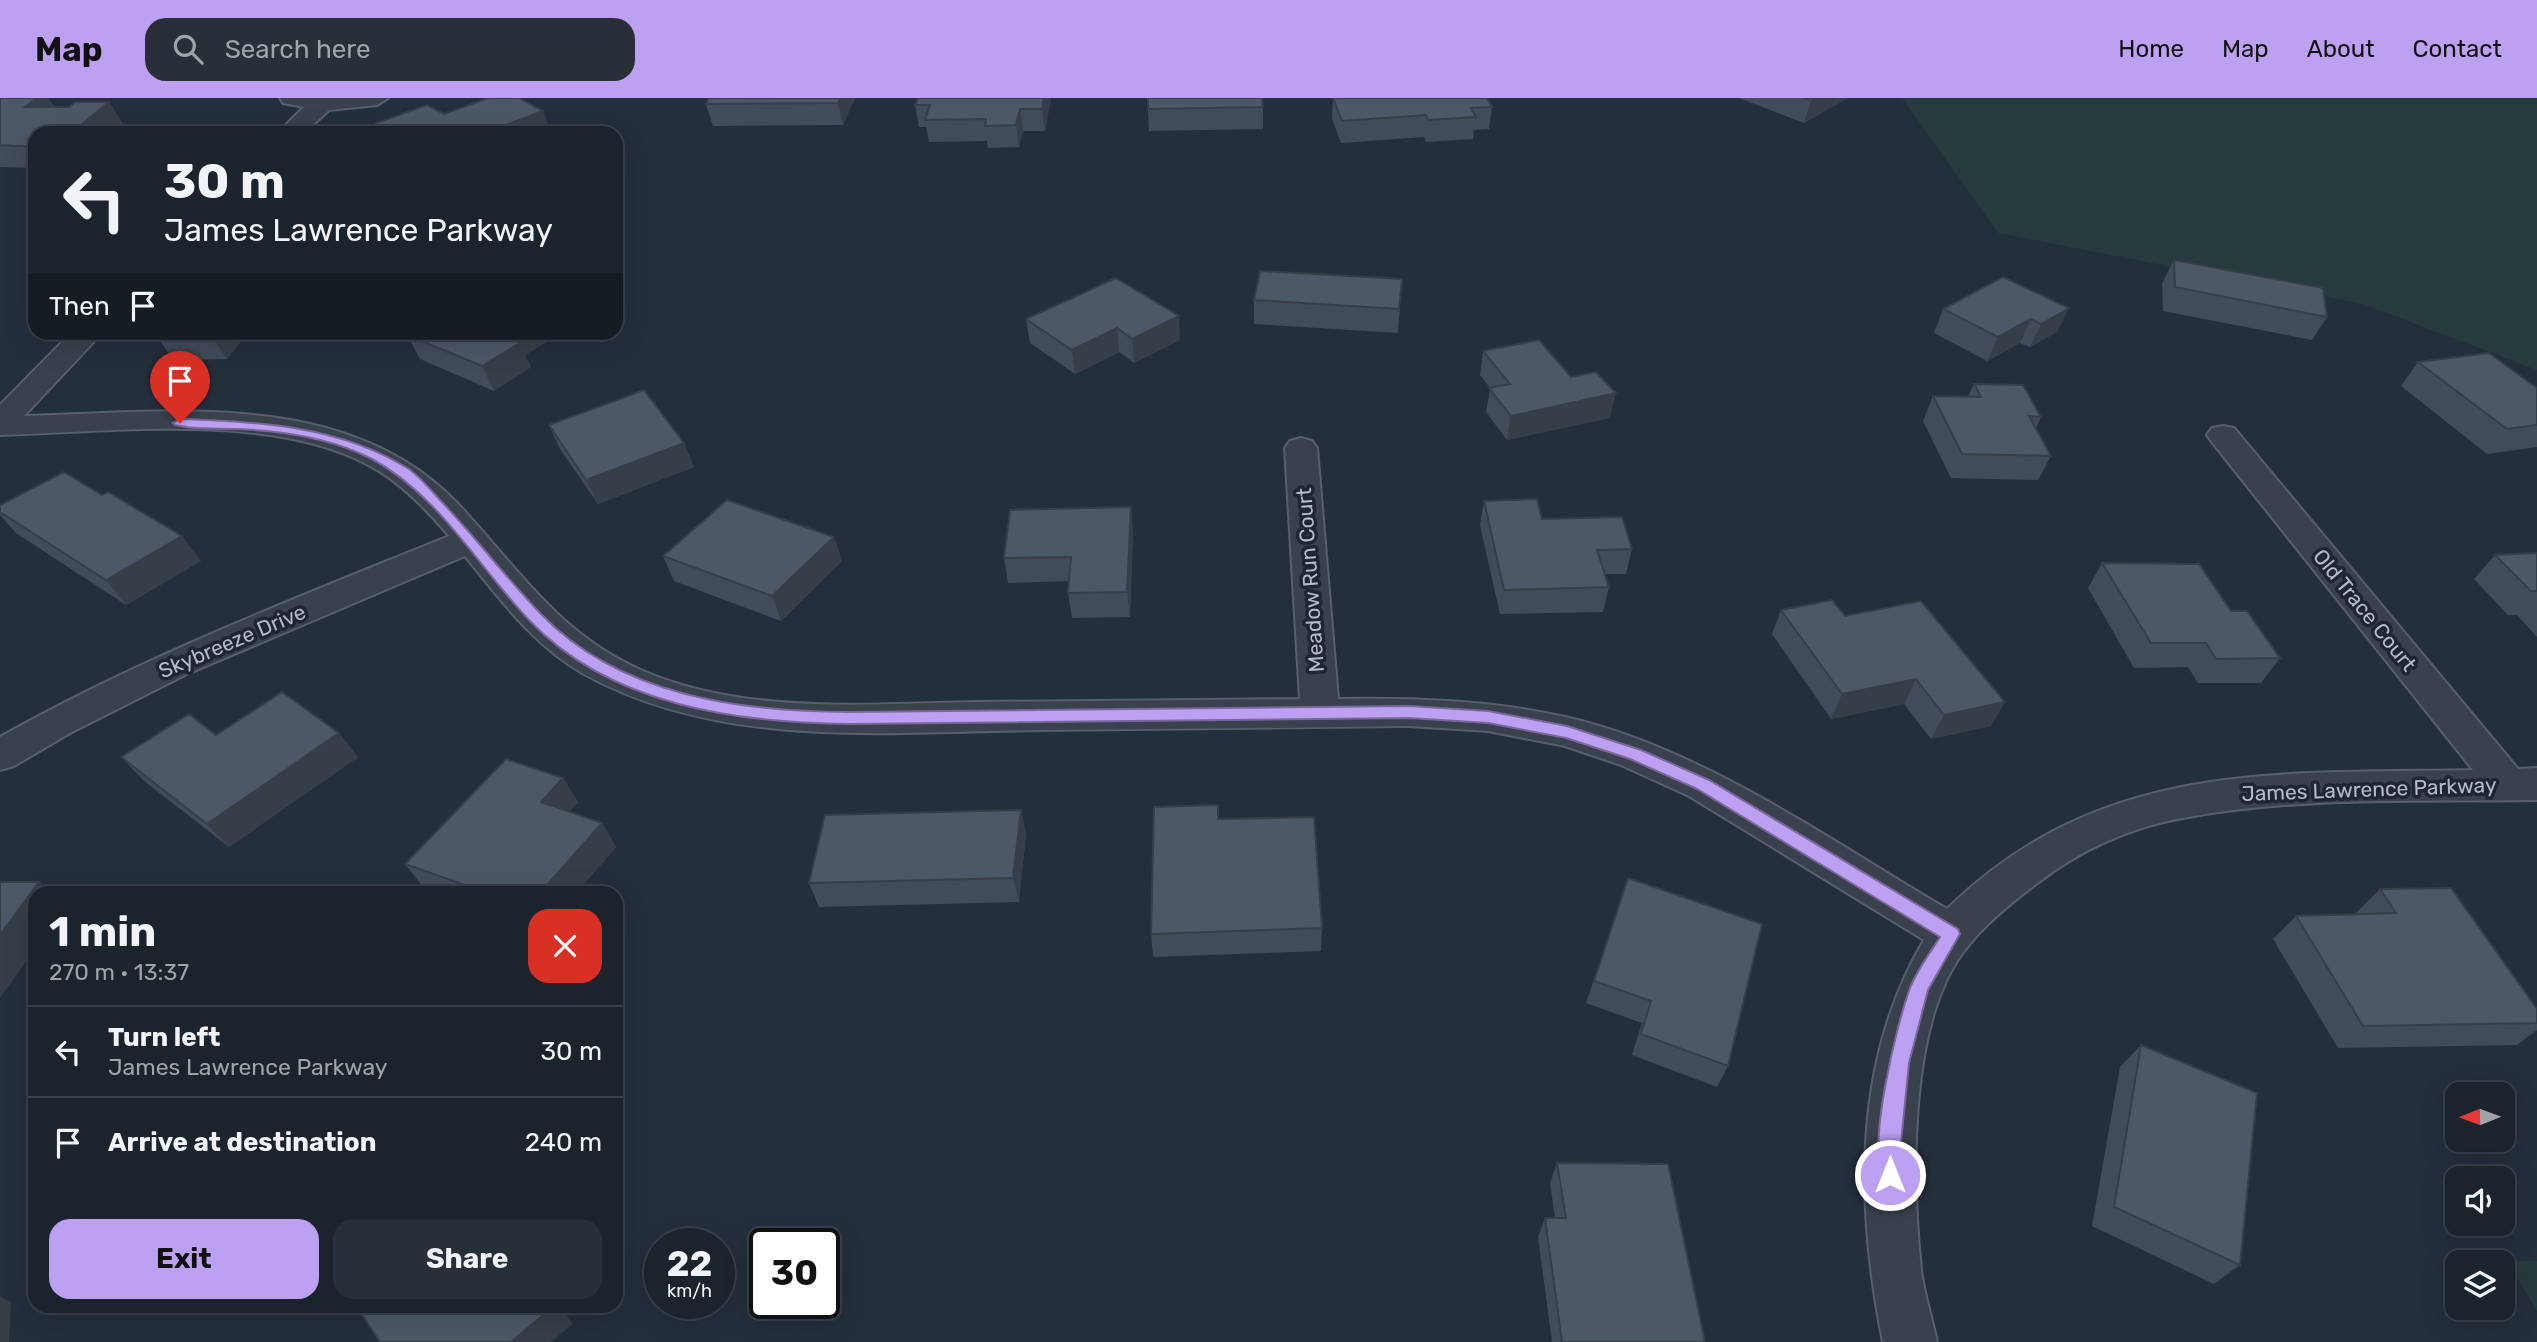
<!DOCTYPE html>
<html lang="en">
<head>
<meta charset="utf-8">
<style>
	:root { --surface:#1b232d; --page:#282f39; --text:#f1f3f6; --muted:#a0a4aa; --line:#394049; --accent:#bca0f2 }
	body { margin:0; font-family:Rubik,sans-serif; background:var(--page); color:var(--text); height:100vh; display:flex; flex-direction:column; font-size:26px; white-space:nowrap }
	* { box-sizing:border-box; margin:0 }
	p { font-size:23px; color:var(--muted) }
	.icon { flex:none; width:38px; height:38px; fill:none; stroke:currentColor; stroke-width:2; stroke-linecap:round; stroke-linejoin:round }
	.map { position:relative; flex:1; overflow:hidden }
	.panel { position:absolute; left:28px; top:788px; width:595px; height:427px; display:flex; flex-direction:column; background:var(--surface); border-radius:21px; box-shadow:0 7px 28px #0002,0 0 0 2px var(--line) }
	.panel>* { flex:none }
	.top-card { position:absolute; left:28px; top:28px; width:595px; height:214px; border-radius:21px; box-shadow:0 7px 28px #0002,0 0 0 2px var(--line); background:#1b232d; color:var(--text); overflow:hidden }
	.needle { width:46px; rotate:269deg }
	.fabs { position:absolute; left:2445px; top:984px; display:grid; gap:14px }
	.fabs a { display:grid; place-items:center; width:70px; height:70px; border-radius:14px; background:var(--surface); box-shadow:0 7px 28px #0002,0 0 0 2px var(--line); font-size:35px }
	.speed { position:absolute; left:644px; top:1130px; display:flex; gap:14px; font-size:35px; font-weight:700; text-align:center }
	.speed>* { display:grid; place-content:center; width:91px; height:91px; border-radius:50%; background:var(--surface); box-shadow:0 7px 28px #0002,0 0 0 2px var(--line); line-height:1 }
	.speed small { font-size:18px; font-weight:400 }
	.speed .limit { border:4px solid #111; border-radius:10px; background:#fff; color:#111 }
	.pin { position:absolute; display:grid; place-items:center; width:60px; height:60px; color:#fff; margin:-72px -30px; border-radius:50% 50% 50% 0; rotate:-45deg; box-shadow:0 0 7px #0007 }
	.pin .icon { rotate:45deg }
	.me { position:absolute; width:77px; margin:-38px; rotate:0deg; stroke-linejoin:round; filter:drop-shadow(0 0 5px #0008) }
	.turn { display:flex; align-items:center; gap:24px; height:147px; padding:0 21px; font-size:32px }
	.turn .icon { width:91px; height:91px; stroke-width:2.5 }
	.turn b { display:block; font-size:49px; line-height:60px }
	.then { display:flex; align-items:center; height:66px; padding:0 21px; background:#0003; gap:14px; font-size:26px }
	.round { display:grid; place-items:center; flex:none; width:74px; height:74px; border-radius:21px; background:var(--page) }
	.summary { display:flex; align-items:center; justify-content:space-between; height:119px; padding:0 21px }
	h1 { font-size:42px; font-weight:700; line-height:52px }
	.primary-button { display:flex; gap:14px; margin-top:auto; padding:14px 21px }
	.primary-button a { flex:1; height:80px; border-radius:21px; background:var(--accent); color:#111; font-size:28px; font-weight:700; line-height:80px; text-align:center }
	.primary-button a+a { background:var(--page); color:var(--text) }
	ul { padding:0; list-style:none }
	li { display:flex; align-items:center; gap:21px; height:91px; padding:0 21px; border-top:2px solid var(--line) }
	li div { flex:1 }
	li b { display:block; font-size:26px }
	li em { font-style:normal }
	header { display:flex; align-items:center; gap:42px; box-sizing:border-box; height:98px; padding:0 35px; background:var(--accent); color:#111 }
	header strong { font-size:33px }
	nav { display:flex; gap:38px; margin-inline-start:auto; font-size:24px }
	.search { width:490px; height:63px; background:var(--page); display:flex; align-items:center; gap:18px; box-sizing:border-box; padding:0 24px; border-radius:21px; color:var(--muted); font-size:26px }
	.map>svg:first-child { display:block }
</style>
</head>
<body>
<header>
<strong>Map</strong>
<div class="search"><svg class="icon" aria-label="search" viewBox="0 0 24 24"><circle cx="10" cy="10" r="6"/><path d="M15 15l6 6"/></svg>Search here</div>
<nav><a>Home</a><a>Map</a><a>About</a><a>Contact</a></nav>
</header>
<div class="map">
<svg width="2537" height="1244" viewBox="0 0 2537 1244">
	<rect width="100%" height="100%" fill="#242f3c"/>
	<path fill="#263b3d" d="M1902,0H2537V272L2363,206L1998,135Z
		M2507,1163H2537V1213Z"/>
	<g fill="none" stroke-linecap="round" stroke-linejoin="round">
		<g stroke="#565f6a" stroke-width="4">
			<path id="minor" d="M280,0H388L377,7L329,12L304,35H278L304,9L283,5Z
				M72,234H103L24,318C167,314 346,290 456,404C517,468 557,536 643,573C746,617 866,606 976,604C1084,603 1192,602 1300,601L1285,350L1290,343L1301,340L1312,343L1317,350L1338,601C1415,600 1489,602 1565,619C1700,649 1829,742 1947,811C2101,661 2274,676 2473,672L2212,344L2207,337L2212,330L2223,328L2234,330L2518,671L2537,670V702C2419,704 2299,698 2183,720C2131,729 2080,752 2039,784C2013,803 1988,823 1968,848C1907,921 1912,1082 1921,1172C1924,1196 1932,1220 1937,1244H1883C1856,1110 1852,964 1924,842L1689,698L1621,667L1565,648L1488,633L1409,628C1286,630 1163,631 1039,632C887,634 722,652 584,576C534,548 500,501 465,458L185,577L70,635L14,668L0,672V639C144,558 297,500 449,438C429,414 406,390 379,373C281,312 111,334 0,337V307Z"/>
		</g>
		<use href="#minor" fill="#38414c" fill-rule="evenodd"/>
	</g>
	<path fill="#424c59" d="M0,0H48L54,9H69L109,4L123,26L112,35H35V70L0,69Z
		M709,0H855L843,27L713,28L706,6Z
		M1051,0L1045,33H1023L1019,49L988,50L987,43L929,44L926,29H919L915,7Z
		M1333,0L1492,9L1489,31L1474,32L1473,41L1426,44L1424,39L1341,45L1332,21Z
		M1739,0H1848L1804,25Z
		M1263,9V31L1149,33L1148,11Z
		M444,16L552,35H381L376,25Z
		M2174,162L2327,219L2312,242L2163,213L2162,185Z
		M2003,179L2057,234L2030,249L2020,245L1987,263L1934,235L1943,211Z
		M1116,180L1180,242L1134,265L1119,254L1075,276L1030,245L1026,221Z
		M1402,181L1398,235L1254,226V202Z
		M160,234H248L227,261L173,262L157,238Z
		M412,234H544L548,243L525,257L531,269L494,293L420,261L407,237Z
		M1483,253L1571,279L1610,320L1507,342L1486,314L1490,290L1480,277Z
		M2418,264L2537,290V349L2487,356L2401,288Z
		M1974,286L2041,319L2036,330L2051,358L2038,382L1951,380L1923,323L1933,298L1968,299Z
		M549,327L684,345L694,369L598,406L560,351Z
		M1484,403L1632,451L1626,476H1605L1609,489L1603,514L1500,516L1480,427Z
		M0,407L201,463L126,507L16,435L0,417Z
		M1131,409L1133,434L1130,519L1072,520L1068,495L1069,483L1008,485L1004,460Z
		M834,439L842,463L781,523L674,483L663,458Z
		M2537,455V539L2517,517H2508L2474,481L2495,457Z
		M2102,465L2231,513L2280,560L2261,585H2198L2188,569L2134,570L2088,490Z
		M1781,512L1845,518L1991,628L1931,641L1904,606L1831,621L1772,536Z
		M339,635L358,659L229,749L144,683L121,659L216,637Z
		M563,680L578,704L569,714L602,725L616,749L577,794H438L423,789L405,766Z
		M1218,707L1219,721L1322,830L1321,853L1153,859L1151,836Z
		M1021,712L1026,736L1019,804L819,809L809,785Z
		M1628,780L1728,968L1717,989L1632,957L1642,925L1586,905Z
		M2380,791L2537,911V932L2517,947L2338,950L2273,841L2296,818L2357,816L2356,815Z
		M2141,947L2240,1167L2214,1186L2092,1128L2120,969Z
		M1557,1065L1705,1244H1552L1538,1139L1545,1120H1555L1550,1085Z"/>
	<path fill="#363e48" d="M37,0H48L58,16L25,9Z
		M840,0H855L843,27L838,5Z
		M1044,0H1051L1045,33L1042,11Z
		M1816,0H1848L1804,25L1811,3Z
		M109,4L123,26L112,35H71Z
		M1020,11L1023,33L1019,49L1016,27Z
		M543,13L552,35H496L495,31Z
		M2069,210L2057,234L2030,249L2041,226Z
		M1179,218L1180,242L1134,265L1132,241Z
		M2031,221L2020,245L1987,263L1998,239Z
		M1117,230L1119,254L1075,276L1072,252Z
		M213,234H248L227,261L211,237Z
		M512,234H544L548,243L525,257L531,269L494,293L482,268L505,239Z
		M1616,295L1610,320L1507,342L1511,318Z
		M684,345L694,369L598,406L586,382Z
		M1131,409L1133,434L1130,519L1127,494Z
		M182,438L201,463L126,507L106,482Z
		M834,439L842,463L781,523L772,498Z
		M1916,581L1904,606L1831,621L1842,596Z
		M2005,604L1991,628L1931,641L1944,617Z
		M339,635L358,659L229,749L207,726Z
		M563,680L578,704L556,728L541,704Z
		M1021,712L1026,736L1019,804L1013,780Z
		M602,725L616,749L577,794H541Z
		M39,784L51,794H35V851L0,900V837Z
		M0,1198L11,1204L9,1244H0Z
		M553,1208H559L573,1226L551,1244H511Z"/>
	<path fill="#4d5867" stroke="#363e48" stroke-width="2" d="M0,0H37L25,9H69L75,4H109L71,35H35V49L0,47Z
		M488,0H519L543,13L495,31L501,35H392L376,25L427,7L444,16Z
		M709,0H840L838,5L706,6Z
		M918,0H1044L1042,11H1020L1016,27L985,28L986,21L925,22L930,7H915Z
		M1148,0H1262L1263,9L1148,11Z
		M1333,0H1487L1492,9L1471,10L1476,19L1428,22L1426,17L1342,23Z
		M1803,0H1816L1811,3Z
		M2174,162L2323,190L2327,219L2175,189Z
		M1260,173L1402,181L1399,211L1254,202Z
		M2003,179L2069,210L2041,226L2031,221L1998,239L1943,211Z
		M1116,180L1179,218L1132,241L1117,230L1072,252L1026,221Z
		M160,234H213L211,237L157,238Z
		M412,234H512L505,239L520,245L482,268L407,237Z
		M1539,242L1571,279L1596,274L1616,295L1511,318L1489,290L1510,286L1483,253Z
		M2489,255L2537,290V327L2507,331L2418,264Z
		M1974,286L2023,287L2041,319L2029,318L2051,358L1962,356L1933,298L1981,299Z
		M644,292L684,345L586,382L549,327Z
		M64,374L102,397L108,394L182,438L106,482L0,414V407Z
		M1537,401L1542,421L1622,419L1632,451L1597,452L1609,489L1504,492L1484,403Z
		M727,402L834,439L772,498L663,458Z
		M1131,409L1127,494L1068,495L1071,459L1004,460L1010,412Z
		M2537,455V493H2531L2495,457Z
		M2102,465L2199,466L2231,513H2247L2280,560L2216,561L2206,545H2151Z
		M1832,502L1845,518L1921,503L2005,604L1944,617L1916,581L1842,596L1781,512Z
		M282,594L339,635L207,726L121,659L189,616L216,637Z
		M506,661L563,680L541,704L602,725L541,794H485L405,766Z
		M1218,707V721L1314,719L1322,830L1151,836L1154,709Z
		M1021,712L1013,780L809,785L825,717Z
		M1628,780L1762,826L1728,968L1641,936L1651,903L1594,883Z
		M0,784H39L0,837Z
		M2451,790L2537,911V925L2363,928L2296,818L2396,815L2380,791Z
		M2141,947L2257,995L2240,1167L2114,1109Z
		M1557,1065L1668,1066L1705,1244H1562L1545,1120H1566Z
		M356,1208H554L511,1244H380Z"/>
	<path fill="#bca0f2" stroke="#7a689d" stroke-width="2" d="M180,321C259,324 339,327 409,371C420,379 430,391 439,401C475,438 505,479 541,516C620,598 742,614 850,614L1409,608L1488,613L1567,628L1641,652L1709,682L1958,831L1960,836L1928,892L1909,965L1897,1084L1890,1087L1883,1084C1867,1048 1896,928 1910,890C1917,872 1930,855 1940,839L1697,691L1630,661L1566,640L1488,625L1409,620L850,626C739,625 611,608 530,523C478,469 440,398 372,361C332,340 283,333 239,331C218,330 195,332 175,327L173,325Z"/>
	<g text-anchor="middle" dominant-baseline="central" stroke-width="7" stroke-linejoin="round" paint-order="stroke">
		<g font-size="21" fill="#b3bcc7" stroke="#1d2631">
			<text transform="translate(1310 482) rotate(-94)">Meadow Run Court</text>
			<text transform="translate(2365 512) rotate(51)">Old Trace Court</text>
			<text transform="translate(232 543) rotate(-23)">Skybreeze Drive</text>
			<text transform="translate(2369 691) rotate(-2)">James Lawrence Parkway</text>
		</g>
	</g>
</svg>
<div class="fabs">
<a><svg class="needle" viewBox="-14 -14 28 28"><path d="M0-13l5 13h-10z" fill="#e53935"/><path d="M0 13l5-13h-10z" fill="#a0a4aa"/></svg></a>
<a><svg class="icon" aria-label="sound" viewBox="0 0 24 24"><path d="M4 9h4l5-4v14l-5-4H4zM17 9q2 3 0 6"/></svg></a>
<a><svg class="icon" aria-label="layers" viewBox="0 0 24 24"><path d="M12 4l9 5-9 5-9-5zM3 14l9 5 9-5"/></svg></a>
</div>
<div class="speed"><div>22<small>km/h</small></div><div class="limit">30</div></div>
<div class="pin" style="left:180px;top:325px;background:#d93025"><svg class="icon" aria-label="arrive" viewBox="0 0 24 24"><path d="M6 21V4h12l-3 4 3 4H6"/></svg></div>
<svg class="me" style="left:1890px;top:1077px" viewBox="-20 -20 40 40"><circle r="17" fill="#bca0f2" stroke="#fff" stroke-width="3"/><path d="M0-11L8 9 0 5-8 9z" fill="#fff"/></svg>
<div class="top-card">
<div class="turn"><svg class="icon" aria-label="left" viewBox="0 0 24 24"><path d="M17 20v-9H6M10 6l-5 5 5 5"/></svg><div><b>30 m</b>James Lawrence Parkway</div></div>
<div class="then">Then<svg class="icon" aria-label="arrive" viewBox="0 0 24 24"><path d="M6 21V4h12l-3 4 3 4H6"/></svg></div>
</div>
<section class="panel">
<div class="summary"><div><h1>1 min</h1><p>270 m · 13:37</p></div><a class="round" style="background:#d93025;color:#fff"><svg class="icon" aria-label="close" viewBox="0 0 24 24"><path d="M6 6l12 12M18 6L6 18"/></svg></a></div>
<ul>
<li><svg class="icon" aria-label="left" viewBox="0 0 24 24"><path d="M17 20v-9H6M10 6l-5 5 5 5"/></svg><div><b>Turn left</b><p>James Lawrence Parkway</p></div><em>30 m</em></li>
<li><svg class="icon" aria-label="arrive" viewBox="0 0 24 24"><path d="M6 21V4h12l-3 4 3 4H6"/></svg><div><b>Arrive at destination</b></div><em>240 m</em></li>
</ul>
<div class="primary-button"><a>Exit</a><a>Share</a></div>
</section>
</div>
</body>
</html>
